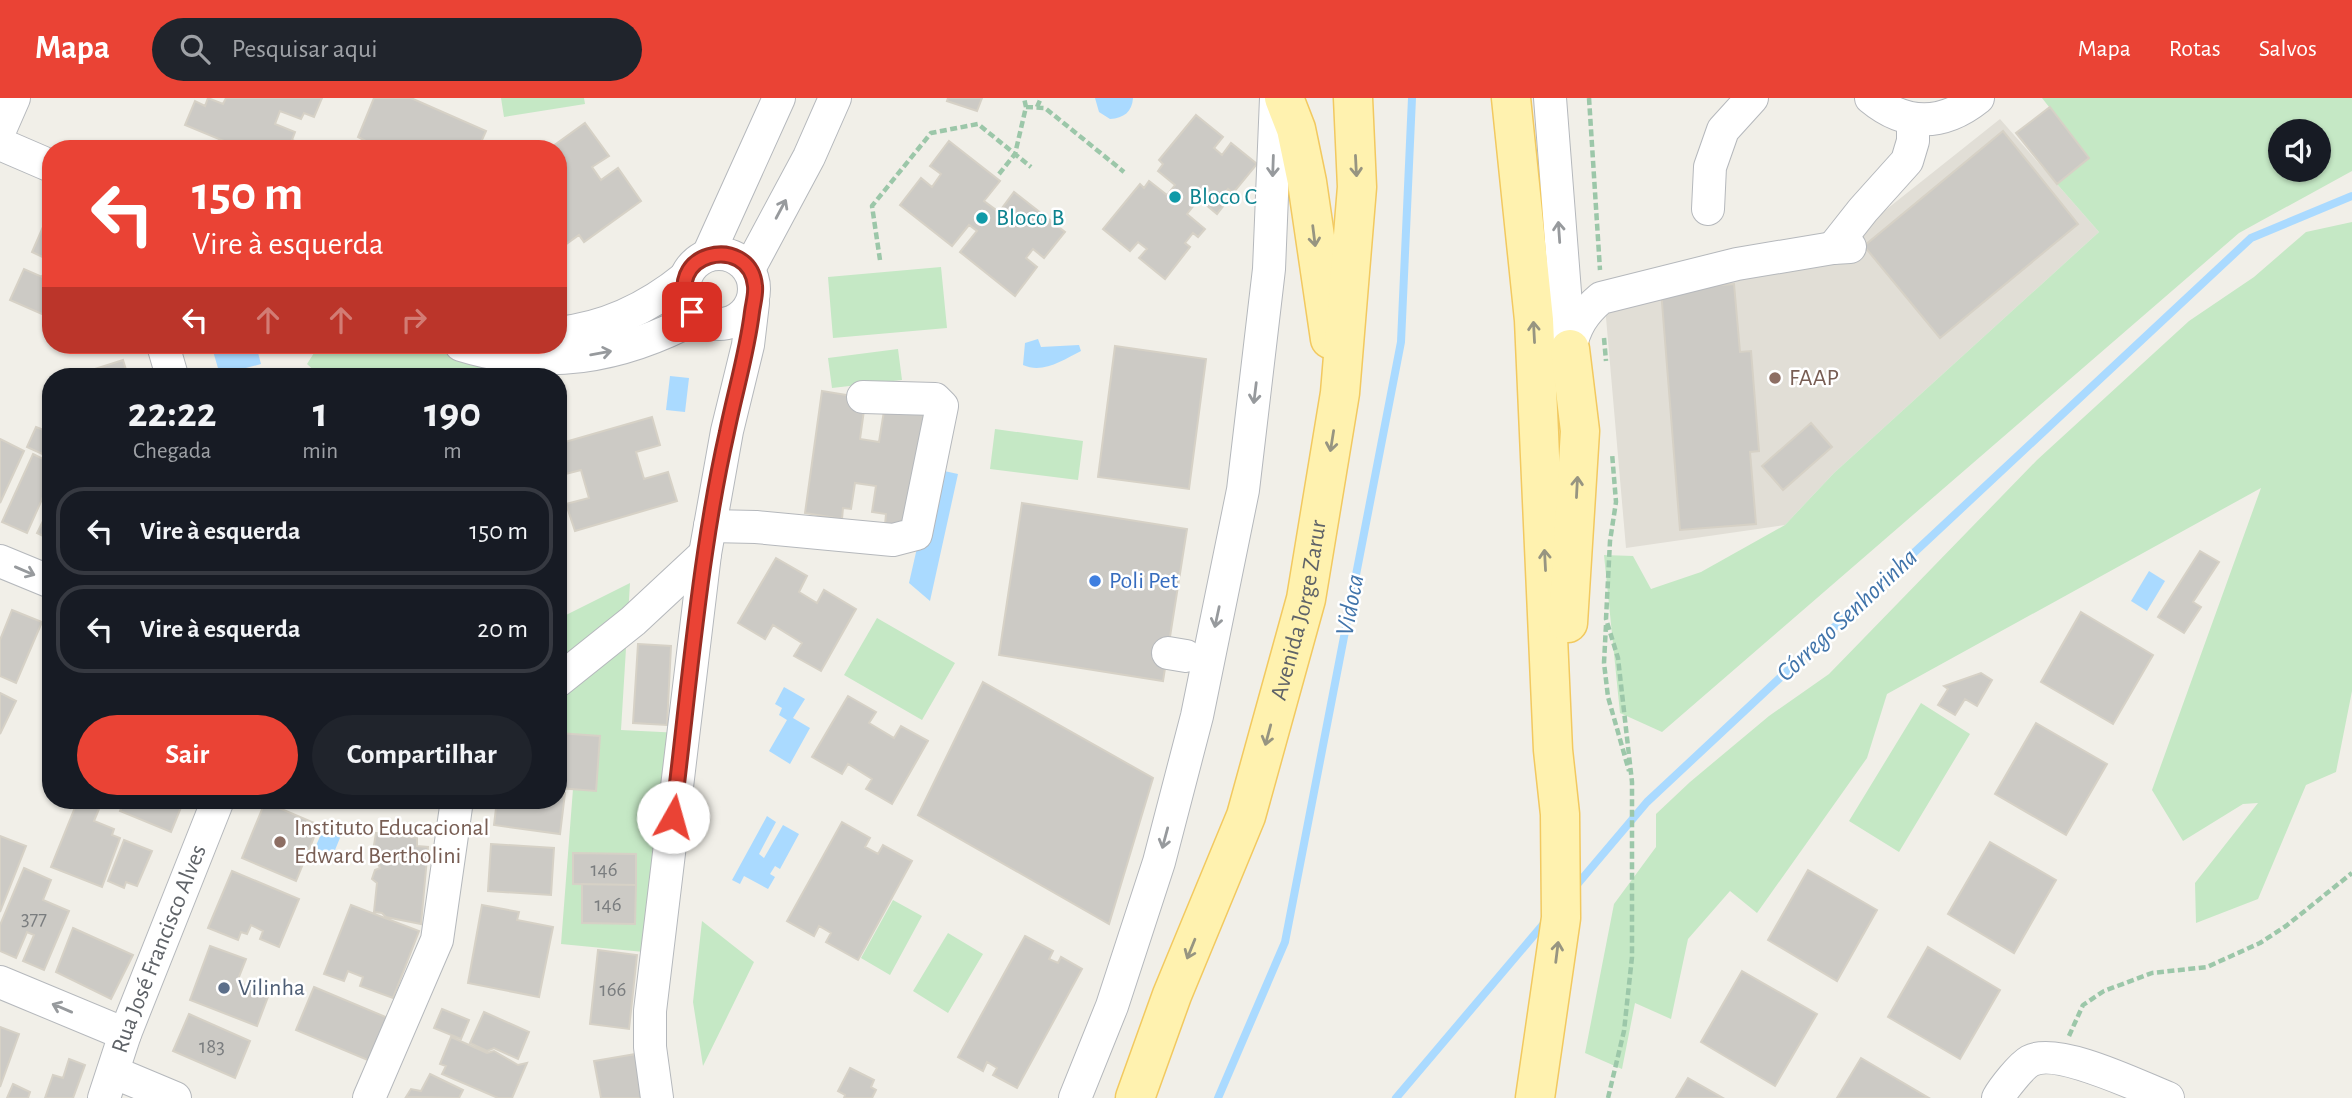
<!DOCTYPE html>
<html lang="pt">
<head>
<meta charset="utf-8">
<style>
	:root { --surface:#171b24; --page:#20242c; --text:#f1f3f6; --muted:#9ea1a6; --line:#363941; --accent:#ea4335 }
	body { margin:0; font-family:"Alegreya Sans",sans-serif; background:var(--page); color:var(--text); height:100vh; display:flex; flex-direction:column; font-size:26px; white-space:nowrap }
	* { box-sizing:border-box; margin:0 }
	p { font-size:23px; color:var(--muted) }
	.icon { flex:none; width:38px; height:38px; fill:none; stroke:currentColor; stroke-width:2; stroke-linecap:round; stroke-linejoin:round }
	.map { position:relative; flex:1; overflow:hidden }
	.sheet { position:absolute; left:42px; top:270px; width:525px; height:441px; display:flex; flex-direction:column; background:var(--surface); border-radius:28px; box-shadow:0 2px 5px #0004 }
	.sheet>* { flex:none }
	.guide { position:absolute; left:42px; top:42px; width:525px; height:214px; border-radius:28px; box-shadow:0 2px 5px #0004; background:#ea4335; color:#fff; overflow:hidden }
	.buttons { position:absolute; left:2268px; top:21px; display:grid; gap:14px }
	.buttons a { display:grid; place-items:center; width:63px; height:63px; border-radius:50%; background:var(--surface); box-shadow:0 2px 5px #0004; font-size:35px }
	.pin { position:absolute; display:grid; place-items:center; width:60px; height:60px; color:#fff; margin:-30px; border-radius:14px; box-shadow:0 4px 10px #0006 }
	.me { position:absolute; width:77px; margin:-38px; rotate:7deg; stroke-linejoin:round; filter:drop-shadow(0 0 5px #0008) }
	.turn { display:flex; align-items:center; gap:24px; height:147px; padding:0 35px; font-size:32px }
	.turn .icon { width:91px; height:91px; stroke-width:2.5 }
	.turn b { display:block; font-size:49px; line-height:60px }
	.lanes { display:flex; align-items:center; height:66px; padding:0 35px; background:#0003; justify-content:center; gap:35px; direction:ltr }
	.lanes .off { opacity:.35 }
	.eta { display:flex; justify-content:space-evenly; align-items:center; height:119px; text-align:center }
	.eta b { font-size:42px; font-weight:700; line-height:49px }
	.action { display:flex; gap:14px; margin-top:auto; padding:14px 35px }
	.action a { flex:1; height:80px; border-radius:42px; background:var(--accent); color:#fff; font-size:28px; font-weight:700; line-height:80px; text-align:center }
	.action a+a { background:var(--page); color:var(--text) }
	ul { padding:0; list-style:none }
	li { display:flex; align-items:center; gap:21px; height:88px; margin:0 14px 10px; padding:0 21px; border:4px solid var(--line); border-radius:28px }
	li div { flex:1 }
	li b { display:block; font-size:26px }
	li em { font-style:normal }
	header { display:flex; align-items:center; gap:42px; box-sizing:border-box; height:98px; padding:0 35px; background:var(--accent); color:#fff }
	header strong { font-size:33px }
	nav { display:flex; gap:38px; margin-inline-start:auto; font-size:24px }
	.search { width:490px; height:63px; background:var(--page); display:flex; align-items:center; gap:18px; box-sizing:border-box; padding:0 24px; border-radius:38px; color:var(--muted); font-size:26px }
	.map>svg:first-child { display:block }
</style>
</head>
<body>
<header>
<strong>Mapa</strong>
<div class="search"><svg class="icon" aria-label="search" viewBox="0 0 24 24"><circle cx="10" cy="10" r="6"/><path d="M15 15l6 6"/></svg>Pesquisar aqui</div>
<nav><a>Mapa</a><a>Rotas</a><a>Salvos</a></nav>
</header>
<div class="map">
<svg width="2352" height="1000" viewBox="0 0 2352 1000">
	<rect width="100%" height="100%" fill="#f1efe8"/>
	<path fill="#e1ded6" d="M2000,21L2099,134L1834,375L1785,427L1626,450L1603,185L1863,130Z"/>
	<path fill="#c5e8c5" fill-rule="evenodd" d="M501,0H584L585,6L504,19Z
		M2042,0H2352V73L2239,135L1662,634L1620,615L1604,457L1633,458L1651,491L1701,474L1785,427L1834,375L2099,134L2057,86L2089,60ZM2280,33H2319V72H2280Z
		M2352,124V593L2336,674L2306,687L2258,801L2196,825L2195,785L2258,705L2243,706L2183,743L2152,692L2261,390L1887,596L1867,660L1757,815L1730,793L1688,841L1671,921L1635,905L1622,971L1585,955L1614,806L1656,749V716L1690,684L1769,618L1829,576L2037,362L2189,223L2254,179L2306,134Z
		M941,169L947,230L833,240L828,179Z
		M319,247H425L505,278H320L307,266Z
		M898,251L902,282L832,290L828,260Z
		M995,331L1083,343L1078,382L990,371Z
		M630,485L621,632L681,635L644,854L561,846L573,691L558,687V521Z
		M877,520L955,565L922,622L844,577Z
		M1921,605L1970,636L1899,754L1849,723Z
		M893,802L922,818L890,877L861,860Z
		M702,823L754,864L703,968L693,904Z
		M948,835L983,856L948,915L913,893Z"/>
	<path fill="#aadaff" d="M1095,0H1133C1132,14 1124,20 1110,21L1099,14Z
		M1038,241L1041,249L1079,247L1081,253C1063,262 1043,276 1023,267L1025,245Z
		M237,247H256L261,266L220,277L213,253Z
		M670,278L689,280L685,314L666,312Z
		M935,371L958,376L930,503L909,485Z
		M2149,473L2165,483L2147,513L2131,503Z
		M784,589L805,601L793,620L810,630L790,666L769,653L787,622L779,617L782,610L775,606Z
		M767,718L776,724L759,756L764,760L783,727L799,736L780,771L775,768L770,776L775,779L768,791L744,778L740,786L732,782Z
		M331,726L344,730L333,757L315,750L321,736L328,734Z"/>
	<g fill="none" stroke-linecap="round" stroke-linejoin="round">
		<path stroke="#aadaff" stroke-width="8" d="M1575,789L1647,704L2251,140L2352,98
			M1218,1000L1285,844L1401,244L1412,0
			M1396,1000L1546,823"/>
	</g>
	<path fill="#cccac5" stroke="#d6d1c6" stroke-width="2" d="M208,0L223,6L226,0H322L314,19L304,15L301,21L280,13L275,26L295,34L292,42L302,46L300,51H243L185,27L195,3L205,8Z
		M374,0H411L486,33L478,51H381L358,39Z
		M948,0H982L977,13L947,3Z
		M2050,9L2089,60L2057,86L2016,35Z
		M1196,17L1223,39L1214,50L1222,57L1231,45L1257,66L1233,95L1228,91L1219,102L1224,107L1217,116L1199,101L1187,116L1205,131L1198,139L1193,135L1185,145L1190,149L1165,181L1139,160L1147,151L1138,144L1130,153L1103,131L1140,86L1144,90L1149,83L1167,97L1175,87L1158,73L1163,66L1159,62Z
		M585,25L609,58L592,69L601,82L618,70L641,103L584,144L579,137L558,152V109L561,107L558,102V51H549Z
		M2003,33L2078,126L1940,240L1864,148Z
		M949,43L1000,83L984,103L999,114L1014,94L1065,134L1044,160L1033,151L1026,160L1037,169L1015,198L960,154L977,133L969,127L952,148L900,107L921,80L932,89L941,76L930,68Z
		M46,122L51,124V220L10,202L24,171L42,179L49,162L32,154Z
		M1734,186L1740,254L1751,253L1759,353L1750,354L1756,426L1680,432L1661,192Z
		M1115,248L1206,261L1189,391L1098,379Z
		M123,262L128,278H73Z
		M822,293L853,298L852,310L864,312L860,341L879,344L884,313L931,311L913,431L885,427L886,416L872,414L876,388L855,385L851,411L843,410L842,421L805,415Z
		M652,319L660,347L636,354L644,381L668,374L677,403L575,433L566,406L589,400L581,372L558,378V346Z
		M1811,325L1832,349L1783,392L1762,368Z
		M36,329L51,335V360L27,349Z
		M0,341L24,353L0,405Z
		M33,356L51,365V381L27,435L2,424Z
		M1022,405L1187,431L1163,583L999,557Z
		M51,407V442L37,435Z
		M2200,453L2219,464L2193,504L2201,509L2184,535L2158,519Z
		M776,460L807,478L799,494L817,505L824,492L856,511L821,573L794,558L802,545L773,527L765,541L738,525Z
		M12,512L42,524L16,585L0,578V542Z
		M2081,514L2153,557L2113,626L2041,584Z
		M638,546L671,548L667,627L633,625Z
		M1981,575L1992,582L1977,608L1965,601L1955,617L1938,607L1948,591L1944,588Z
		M983,584L1153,680L1109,826L918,717Z
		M0,595L16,603L0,636Z
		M848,598L876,614L869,625L894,640L901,628L928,643L892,706L866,691L872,681L848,666L842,676L812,659Z
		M2036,625L2107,666L2066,737L1995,696Z
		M558,635L600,638L596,693L558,690Z
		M558,694L565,695L560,736L494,727L497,702H558Z
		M78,702H89L101,706L94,723L114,731L112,737L120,740L102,789L51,769Z
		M125,702H184L171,734L120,713Z
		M265,704L319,727L296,783L242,760Z
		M842,724L870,740L865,749L878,756L883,747L912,763L858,862L826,844L831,835L819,828L814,838L787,823Z
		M376,735L417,740V748L428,749L421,826L386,819L382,815L374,814L377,785L372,781L375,772L380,770L373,753Z
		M0,738L26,748L0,814Z
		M124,742L152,753L137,788L126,784L124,790L108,783Z
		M1990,744L2056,782L2014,855L1948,816Z
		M491,746L554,750L551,797L488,793Z
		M573,755L636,756V787L573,786Z
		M24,770L51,782L43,802L69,813L44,872L23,863L34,837L27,834L16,860L0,853V827Z
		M1808,772L1877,812L1837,883L1768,842Z
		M232,773L299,801L279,849L260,841L263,833L251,827L247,836L241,834L238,842L208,830Z
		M582,786L636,787L635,826L582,825Z
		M351,807L419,833L393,900L360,888L363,879L348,873L344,883L324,876Z
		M482,807L519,814L517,822L553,829L539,899L468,885Z
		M73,830L133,857L111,901L56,874Z
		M1025,838L1053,853L1049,861L1058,865L1061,859L1082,871L1017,990L993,977L997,970L987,964L983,973L958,959Z
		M210,848L246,861L237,884L269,896L257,928L190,902Z
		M1928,849L2000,892L1960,961L1888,919Z
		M598,852L637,857L629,931L590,926Z
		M1742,873L1817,916L1775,988L1701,944Z
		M314,889L388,920L370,963L296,932Z
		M442,911L469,922L461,941L434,930Z
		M484,914L529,934L518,961L494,950L487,953L470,945Z
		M189,916L250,943L235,980L173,953Z
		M0,929L19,936L0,989Z
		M451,939L487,955L494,953L518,967L527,965L512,1000H498L442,976L446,968L440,966Z
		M636,956L648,1000H601L594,963Z
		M1861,960L1929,1000H1837Z
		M69,961L85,967L73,1000H45L53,977L63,980Z
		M850,970L874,982L871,989L876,992L872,1000H844L845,997L838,993Z
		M430,976L463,992L459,1000L406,999L411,991L421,993Z
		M1688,980L1723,1000H1676Z
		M13,986L30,994L28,1000H7Z"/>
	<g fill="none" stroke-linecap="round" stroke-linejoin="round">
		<g stroke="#b5b8bc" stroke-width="34">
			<g id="minor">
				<path d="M1550,0L1569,246"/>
				<path d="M1871,0C1906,29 1943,28 1978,0"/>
				<path d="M0,32L14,0"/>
				<path d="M0,46L51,68"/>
				<path d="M1708,111L1710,69L1723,32L1752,0"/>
				<path d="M1833,150L1863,112L1907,63L1913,43V21"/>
				<circle cx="719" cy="191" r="35"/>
				<path d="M708,157L779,0"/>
				<path d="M749,171L809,59L835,0"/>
				<path d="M558,235C607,230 648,210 686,179"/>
				<path d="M163,247L172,278"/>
				<path d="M461,247C544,273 621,260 697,219"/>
				<path d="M1570,251C1575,229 1583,215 1601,200L1737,166L1833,150L1850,149"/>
				<path d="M710,428L756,429L893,442L916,436L942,308L935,301L863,299"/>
				<path d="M0,463L51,484"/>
				<path d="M1168,555L1186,558"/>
				<path d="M558,583L633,523L705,456"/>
				<path d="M0,884L125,936"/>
				<path d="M113,974L175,1000"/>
				<path id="s1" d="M104,1000L125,936L218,702"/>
				<path d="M369,1000L437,842L457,702"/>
				<path d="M657,1000L650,949V913L705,456L727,333L748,247L753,205"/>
				<path d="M1075,1000L1112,908L1159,764L1197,618L1243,392L1269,171L1276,0"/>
				<path d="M1998,1000C2003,991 2021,968 2030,963C2057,948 2140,989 2168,1000"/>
			</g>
		</g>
		<g stroke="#f2c960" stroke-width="41">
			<g id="major">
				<path d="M1284,0L1296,31L1307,84L1330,241"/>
				<path d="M1511,0L1534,222L1553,652L1560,716L1561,820L1535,1000"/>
				<path d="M1568,525L1580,333L1570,251"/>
				<path id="s2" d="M1135,1000L1172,897L1246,718L1306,501L1340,295L1357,89L1353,0"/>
			</g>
		</g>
		<path stroke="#9cc7a9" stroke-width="4.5" stroke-dasharray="7 3.5" stroke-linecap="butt" d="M1589,0L1600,172
			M1026,9L1045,10L1124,74
			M1037,9L1041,0
			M999,76L1015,56L1026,9L1024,0
			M880,162L872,108L931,35L978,26L1031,69
			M1604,240L1606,263
			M1606,527L1604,565L1608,599L1629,673
			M2069,938L2083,907L2104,893L2152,875L2207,869L2260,845L2286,828L2352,775
			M1608,1000L1624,933L1632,859V684L1618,560L1606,521L1610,443L1616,404L1612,355"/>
		<use href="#minor" stroke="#fff" stroke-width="32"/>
		<use href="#major" stroke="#fff2af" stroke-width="38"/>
	</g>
	<defs><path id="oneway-shaft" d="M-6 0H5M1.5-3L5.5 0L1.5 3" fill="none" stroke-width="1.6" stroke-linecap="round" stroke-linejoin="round" transform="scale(1.75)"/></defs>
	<g stroke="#979a9d">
		<use href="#oneway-shaft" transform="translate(1273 68) rotate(92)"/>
		<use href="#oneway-shaft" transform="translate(781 111) rotate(-62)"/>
		<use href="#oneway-shaft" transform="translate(1559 134) rotate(-94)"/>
		<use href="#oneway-shaft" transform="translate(601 255) rotate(-10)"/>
		<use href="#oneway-shaft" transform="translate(1255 295) rotate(97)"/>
		<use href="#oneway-shaft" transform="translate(25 473) rotate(23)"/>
		<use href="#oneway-shaft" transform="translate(1217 519) rotate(102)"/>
		<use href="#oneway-shaft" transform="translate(1165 740) rotate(105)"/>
		<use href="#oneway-shaft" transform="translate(62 910) rotate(-157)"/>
	</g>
	<g stroke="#979581">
		<use href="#oneway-shaft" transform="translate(1356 68) rotate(87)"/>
		<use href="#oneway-shaft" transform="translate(1314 138) rotate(83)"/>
		<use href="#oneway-shaft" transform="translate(1534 234) rotate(-93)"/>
		<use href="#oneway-shaft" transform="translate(1332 343) rotate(99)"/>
		<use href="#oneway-shaft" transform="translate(1577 389) rotate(-87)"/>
		<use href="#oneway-shaft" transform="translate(1545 462) rotate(-93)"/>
		<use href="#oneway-shaft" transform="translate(1268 637) rotate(105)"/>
		<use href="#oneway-shaft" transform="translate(1191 851) rotate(112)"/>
		<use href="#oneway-shaft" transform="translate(1557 854) rotate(-83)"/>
	</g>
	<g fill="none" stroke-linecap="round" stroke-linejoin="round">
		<g stroke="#982c22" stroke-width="18">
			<path id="route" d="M673,719C684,631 692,542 705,455C711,414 718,374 727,334C735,294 747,255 752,214C753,206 756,196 755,188C750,134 658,154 692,214"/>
		</g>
		<use href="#route" stroke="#ea4335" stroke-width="12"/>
	</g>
	<g fill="#0f9aa8" stroke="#fff" stroke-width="2.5">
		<circle cx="1175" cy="99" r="7"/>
		<circle cx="982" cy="120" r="7"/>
	</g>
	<g fill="#8d6e63" stroke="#fff" stroke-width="2.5">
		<circle cx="1775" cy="280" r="7"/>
		<circle cx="280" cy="744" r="7"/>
	</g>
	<circle fill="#3f7fe0" stroke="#fff" stroke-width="2.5" cx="1095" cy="483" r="7"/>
	<circle fill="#5c6f8a" stroke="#fff" stroke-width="2.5" cx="224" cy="890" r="7"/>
	<g text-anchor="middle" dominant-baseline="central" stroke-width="5" stroke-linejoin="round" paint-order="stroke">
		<g font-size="21" fill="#7a7d7f">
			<text x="604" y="771">146</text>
			<text x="608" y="806">146</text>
			<text x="34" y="820">377</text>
			<text x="613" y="891">166</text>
			<text x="212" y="948">183</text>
		</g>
		<g font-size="24" fill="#0d838f" stroke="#fff" text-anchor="start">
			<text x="1189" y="99">Bloco C</text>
			<text x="996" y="120">Bloco B</text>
		</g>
		<g font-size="24" fill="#785e54" stroke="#fff" text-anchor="start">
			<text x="1789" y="280">FAAP</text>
			<text x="294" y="730">Instituto Educacional<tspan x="294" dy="28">Edward Bertholini</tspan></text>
		</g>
		<g font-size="24" fill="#366cbe" stroke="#fff" text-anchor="start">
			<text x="1109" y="483">Poli Pet</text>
		</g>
		<g font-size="24" fill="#5f6368" stroke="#fff">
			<text stroke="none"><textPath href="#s2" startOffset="516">Avenida Jorge Zarur</textPath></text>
			<text stroke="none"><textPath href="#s1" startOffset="159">Rua José Francisco Alves</textPath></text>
		</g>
		<g font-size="24" fill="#4e5e75" stroke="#fff" text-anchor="start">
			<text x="238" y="890">Vilinha</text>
		</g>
		<g font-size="26" font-style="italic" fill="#4174aa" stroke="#fff">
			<text transform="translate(1350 507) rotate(-79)">Vidoca</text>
			<text transform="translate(1847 517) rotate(-43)">Córrego Senhorinha</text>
		</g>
	</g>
</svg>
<div class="buttons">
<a><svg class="icon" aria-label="sound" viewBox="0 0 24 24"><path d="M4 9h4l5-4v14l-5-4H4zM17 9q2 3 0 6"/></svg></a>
</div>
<div class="pin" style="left:692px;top:214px;background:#d93025"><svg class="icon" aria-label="arrive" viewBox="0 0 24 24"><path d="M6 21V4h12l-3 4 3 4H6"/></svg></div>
<svg class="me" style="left:673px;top:719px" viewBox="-20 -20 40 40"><circle r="19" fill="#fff"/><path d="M0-13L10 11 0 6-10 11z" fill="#ea4335"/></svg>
<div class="guide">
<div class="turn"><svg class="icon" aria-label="left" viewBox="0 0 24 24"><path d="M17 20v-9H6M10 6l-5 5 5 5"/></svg><div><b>150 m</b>Vire à esquerda</div></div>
<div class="lanes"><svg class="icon" aria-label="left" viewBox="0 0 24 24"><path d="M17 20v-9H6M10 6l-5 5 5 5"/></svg><svg class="icon off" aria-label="ahead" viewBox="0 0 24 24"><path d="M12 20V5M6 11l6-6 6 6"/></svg><svg class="icon off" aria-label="ahead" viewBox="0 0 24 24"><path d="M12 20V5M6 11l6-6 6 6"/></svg><svg class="icon off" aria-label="right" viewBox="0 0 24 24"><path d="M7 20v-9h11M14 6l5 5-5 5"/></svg></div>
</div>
<section class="sheet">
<div class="eta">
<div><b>22:22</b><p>Chegada</p></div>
<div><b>1</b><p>min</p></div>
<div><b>190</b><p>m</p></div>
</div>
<ul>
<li><svg class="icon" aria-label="left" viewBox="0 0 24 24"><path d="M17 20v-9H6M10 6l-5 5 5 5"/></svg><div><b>Vire à esquerda</b></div><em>150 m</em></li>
<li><svg class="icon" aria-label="left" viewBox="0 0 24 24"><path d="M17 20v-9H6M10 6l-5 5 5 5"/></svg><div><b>Vire à esquerda</b></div><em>20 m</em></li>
</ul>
<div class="action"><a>Sair</a><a>Compartilhar</a></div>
</section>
</div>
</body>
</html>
